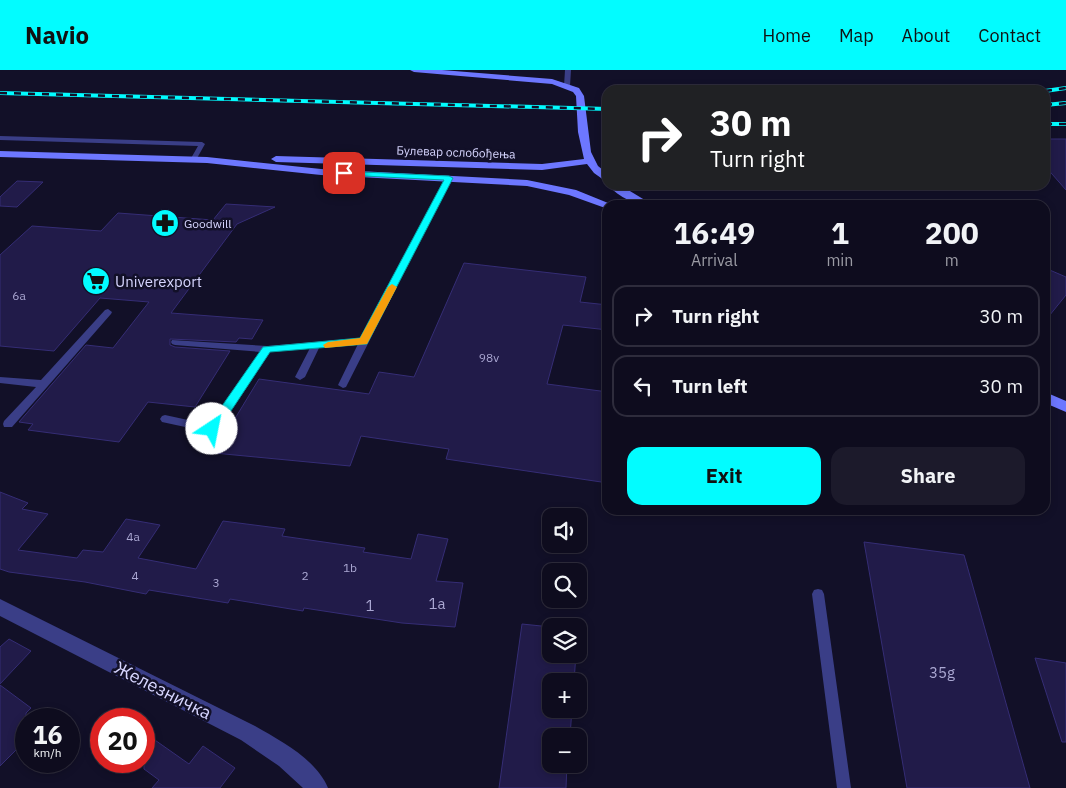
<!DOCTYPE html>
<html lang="en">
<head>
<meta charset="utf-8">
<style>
	:root { --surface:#0e0c1e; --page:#1c1a2b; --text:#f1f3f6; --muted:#9b9ba4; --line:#2e2c3c; --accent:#02fcff }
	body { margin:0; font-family:"IBM Plex Sans",sans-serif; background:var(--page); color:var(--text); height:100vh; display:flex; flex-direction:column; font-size:19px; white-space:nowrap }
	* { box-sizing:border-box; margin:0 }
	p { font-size:16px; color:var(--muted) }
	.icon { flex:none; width:28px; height:28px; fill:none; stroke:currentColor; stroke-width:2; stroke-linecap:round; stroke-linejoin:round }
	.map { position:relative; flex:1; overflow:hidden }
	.details { position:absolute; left:602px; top:130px; width:448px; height:315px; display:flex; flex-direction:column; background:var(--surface); border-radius:15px; box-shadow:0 2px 8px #0003,0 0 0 1px var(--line) }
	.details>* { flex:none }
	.hud { position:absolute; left:602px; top:15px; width:448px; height:105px; border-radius:15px; box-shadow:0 2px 8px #0003,0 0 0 1px var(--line); background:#202124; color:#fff; overflow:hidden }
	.tools { position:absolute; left:542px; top:438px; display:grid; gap:10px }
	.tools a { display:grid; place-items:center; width:45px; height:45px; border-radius:10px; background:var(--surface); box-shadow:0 2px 8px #0003,0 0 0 1px var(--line); font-size:25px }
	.speed { position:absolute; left:15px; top:638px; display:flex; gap:10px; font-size:25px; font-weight:700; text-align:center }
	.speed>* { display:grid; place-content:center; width:65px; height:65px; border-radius:50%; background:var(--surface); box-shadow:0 2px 8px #0003,0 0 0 1px var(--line); line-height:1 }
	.speed small { font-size:12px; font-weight:400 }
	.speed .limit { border:8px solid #d22; background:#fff; color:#111 }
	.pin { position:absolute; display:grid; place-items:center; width:42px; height:42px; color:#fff; margin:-21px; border-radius:10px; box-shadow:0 2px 8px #0006 }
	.me { position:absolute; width:55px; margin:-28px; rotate:34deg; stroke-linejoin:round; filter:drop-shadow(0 0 4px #0008) }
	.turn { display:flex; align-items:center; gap:18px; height:105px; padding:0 25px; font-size:22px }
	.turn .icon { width:65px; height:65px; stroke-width:2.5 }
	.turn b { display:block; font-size:35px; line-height:42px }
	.eta { display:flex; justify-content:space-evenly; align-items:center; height:85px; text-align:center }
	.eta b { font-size:30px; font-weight:700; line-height:35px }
	.action { display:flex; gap:10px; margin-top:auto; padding:10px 25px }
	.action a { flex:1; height:58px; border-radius:15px; background:var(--accent); color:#111; font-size:20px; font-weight:700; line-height:58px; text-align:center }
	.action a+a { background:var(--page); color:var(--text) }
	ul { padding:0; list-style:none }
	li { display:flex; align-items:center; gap:15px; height:62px; margin:0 10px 8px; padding:0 15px; border:2px solid var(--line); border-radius:15px }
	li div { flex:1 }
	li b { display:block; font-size:19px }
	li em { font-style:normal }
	header { display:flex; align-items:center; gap:30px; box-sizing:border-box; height:70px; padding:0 25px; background:var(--accent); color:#111 }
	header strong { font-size:24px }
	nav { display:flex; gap:28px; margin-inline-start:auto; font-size:18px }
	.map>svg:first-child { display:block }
</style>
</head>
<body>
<header>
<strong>Navio</strong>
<nav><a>Home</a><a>Map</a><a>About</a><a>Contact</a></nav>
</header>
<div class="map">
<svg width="1066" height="718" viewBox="0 0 1066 718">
	<rect width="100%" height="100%" fill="#121028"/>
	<path fill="#211b49" stroke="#352d75" d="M1045,69H1066V120L1045,96Z
		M17,111L43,112L17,137L0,136V127Z
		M226,134L275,137L237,154L171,243L263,250L252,269L239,268L236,272L170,269V275L175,277L230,281L195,337L148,332L119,372L28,360L33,354L19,352L86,275L113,278L149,232L100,228L54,281L0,276V185L32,156L101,161L118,143L213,150Z
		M464,193L586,207L580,232L608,235V260L563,255L547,314L608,322V413L446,389L449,379L361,366L350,396L214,383L259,309L369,324L379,302L414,307Z
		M1045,198L1066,207V225L1045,251Z
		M0,422L28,433L22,439L48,444L18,480L77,488L83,480L103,482L126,449L160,455L138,488L196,499L223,451L285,459L282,466L365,478L363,482L411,489L418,464L448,469L436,511L463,513L455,557L402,553L304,538L303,541L230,529L228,533L149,520L146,524L85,512L9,502L0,499Z
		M864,472L964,485L1030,718H907Z
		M522,554L551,557V584H576L574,611H551V639H572L570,666H551V694H567L566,718H499Z
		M9,569L31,581L0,614V577Z
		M1035,588L1066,593V672H1062Z
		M0,615L31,638L26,643V670L0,696Z
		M152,668L189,694L203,676L235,698L220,718H152L159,710L144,699V678Z"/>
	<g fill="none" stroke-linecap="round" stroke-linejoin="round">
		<path fill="#3a3e87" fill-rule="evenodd" d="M565,0H571L570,16L567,18L564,16Z
			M0,66L202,72L205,74L196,90L193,92L190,90L198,76L0,70Z
			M449,106L452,108L346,317L343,318L338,315L358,274L319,278L305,307L300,310L295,307L310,278L270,282L217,362L213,363L162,352L160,349L162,346L165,345L211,355L261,282L175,275L172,274L171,272L172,270L267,276L361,268L446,108Z
			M108,239L112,242L111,244L12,357H4L3,354L4,351L36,317L0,313V307L41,310L105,240Z
			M818,519L822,520L824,524L851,718H837L812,524L814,520Z"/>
		<path fill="#3a3e87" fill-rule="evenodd" d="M0,529L255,656C281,671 316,689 328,718H303L279,696L241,670L0,546Z"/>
		<path fill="#6d77ff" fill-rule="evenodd" d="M410,0H442L552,9L579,18L584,26L591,82L598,96L608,104V113L594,103L587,94L542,100L276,92L271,89L276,86L542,94L584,89L578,62L576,26L573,22L552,14L414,2Z
			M0,81L207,87L321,99L527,110L576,120L613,135H608V139L569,125L527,116L321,105L207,93L0,87Z
			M608,115H620L653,135C636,135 619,128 608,115Z
			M1045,322L1066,331V342L1045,333Z"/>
		<g stroke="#02fcff" stroke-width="4">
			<path id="rail" d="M1045,21L1066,18
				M0,23L608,39
				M1045,35L1066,33
				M1045,54H1066"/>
		</g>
		<use href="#rail" stroke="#121028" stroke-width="2.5" stroke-dasharray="7" stroke-linecap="butt"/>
	</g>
	<path fill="#02fcff" stroke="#01a4a6" d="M341,101L449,106L453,108L367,274L270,282L217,362H208L207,359L208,356L263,277L360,268L444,110L344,105L340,103Z"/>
	<path fill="#f59e0b" d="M392,214L397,217L367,274L325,278L323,275L328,272L360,268L388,217Z"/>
	<defs>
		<g id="pharmacy-disc" transform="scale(1.4375)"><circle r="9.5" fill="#02fcff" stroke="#121028"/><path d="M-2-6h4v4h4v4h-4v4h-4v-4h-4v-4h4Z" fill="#111"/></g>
		<g id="supermarket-disc" transform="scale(1.4375)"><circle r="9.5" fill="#02fcff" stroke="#121028"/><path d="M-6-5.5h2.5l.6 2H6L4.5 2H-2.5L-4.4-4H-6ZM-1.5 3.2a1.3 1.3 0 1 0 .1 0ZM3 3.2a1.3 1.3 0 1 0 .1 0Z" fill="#111"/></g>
	</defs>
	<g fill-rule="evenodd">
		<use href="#pharmacy-disc" x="165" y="153"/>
		<use href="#supermarket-disc" x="96" y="211"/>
	</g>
	<g text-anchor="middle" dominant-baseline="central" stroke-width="5" stroke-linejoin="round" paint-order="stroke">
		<g font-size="12" fill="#d7d6ff" stroke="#121028">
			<text transform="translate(456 82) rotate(2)">Булевар ослобођења</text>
		</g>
		<g font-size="12" fill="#d7d6ff" stroke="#121028" text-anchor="start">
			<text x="184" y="153">Goodwill</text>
		</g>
		<g font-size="12" fill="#aaa7d2">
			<text x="19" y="225">6a</text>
			<text x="489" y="287">98v</text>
			<text x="133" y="466">4a</text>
			<text x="350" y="497">1b</text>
			<text x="135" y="505">4</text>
			<text x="305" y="505">2</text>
			<text x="216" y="512">3</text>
		</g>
		<g font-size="15" fill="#d7d6ff" stroke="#121028" text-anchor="start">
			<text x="115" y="211">Univerexport</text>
		</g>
		<g font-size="15" fill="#aaa7d2">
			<text x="437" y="533">1a</text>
			<text x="370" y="535">1</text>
			<text x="942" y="602">35g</text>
		</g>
		<g font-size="18" fill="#d7d6ff" stroke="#121028">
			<text transform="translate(163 620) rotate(27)">Железничка</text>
		</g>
	</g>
</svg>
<div class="tools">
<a><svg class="icon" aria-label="sound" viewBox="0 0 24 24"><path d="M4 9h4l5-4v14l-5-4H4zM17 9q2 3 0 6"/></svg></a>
<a><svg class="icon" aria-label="search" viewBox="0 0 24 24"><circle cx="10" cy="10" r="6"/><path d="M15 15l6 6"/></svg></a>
<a><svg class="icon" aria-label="layers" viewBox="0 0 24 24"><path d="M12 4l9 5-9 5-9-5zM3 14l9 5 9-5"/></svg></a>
<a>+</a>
<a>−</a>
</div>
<div class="speed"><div>16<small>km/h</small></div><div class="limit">20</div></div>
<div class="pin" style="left:344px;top:103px;background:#d93025"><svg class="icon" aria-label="arrive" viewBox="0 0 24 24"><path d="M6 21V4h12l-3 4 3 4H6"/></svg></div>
<svg class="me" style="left:212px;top:359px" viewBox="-20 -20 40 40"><circle r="19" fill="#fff"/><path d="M0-13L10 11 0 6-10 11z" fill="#02fcff"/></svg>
<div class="hud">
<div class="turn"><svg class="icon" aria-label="right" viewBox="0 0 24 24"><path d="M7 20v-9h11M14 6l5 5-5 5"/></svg><div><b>30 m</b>Turn right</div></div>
</div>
<section class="details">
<div class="eta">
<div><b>16:49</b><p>Arrival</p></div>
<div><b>1</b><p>min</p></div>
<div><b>200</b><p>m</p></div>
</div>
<ul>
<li><svg class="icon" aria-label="right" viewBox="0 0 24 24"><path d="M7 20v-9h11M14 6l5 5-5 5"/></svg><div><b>Turn right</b></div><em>30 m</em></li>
<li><svg class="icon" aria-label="left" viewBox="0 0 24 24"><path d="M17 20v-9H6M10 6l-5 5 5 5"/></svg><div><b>Turn left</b></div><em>30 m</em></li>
</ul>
<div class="action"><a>Exit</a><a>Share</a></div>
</section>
</div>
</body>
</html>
